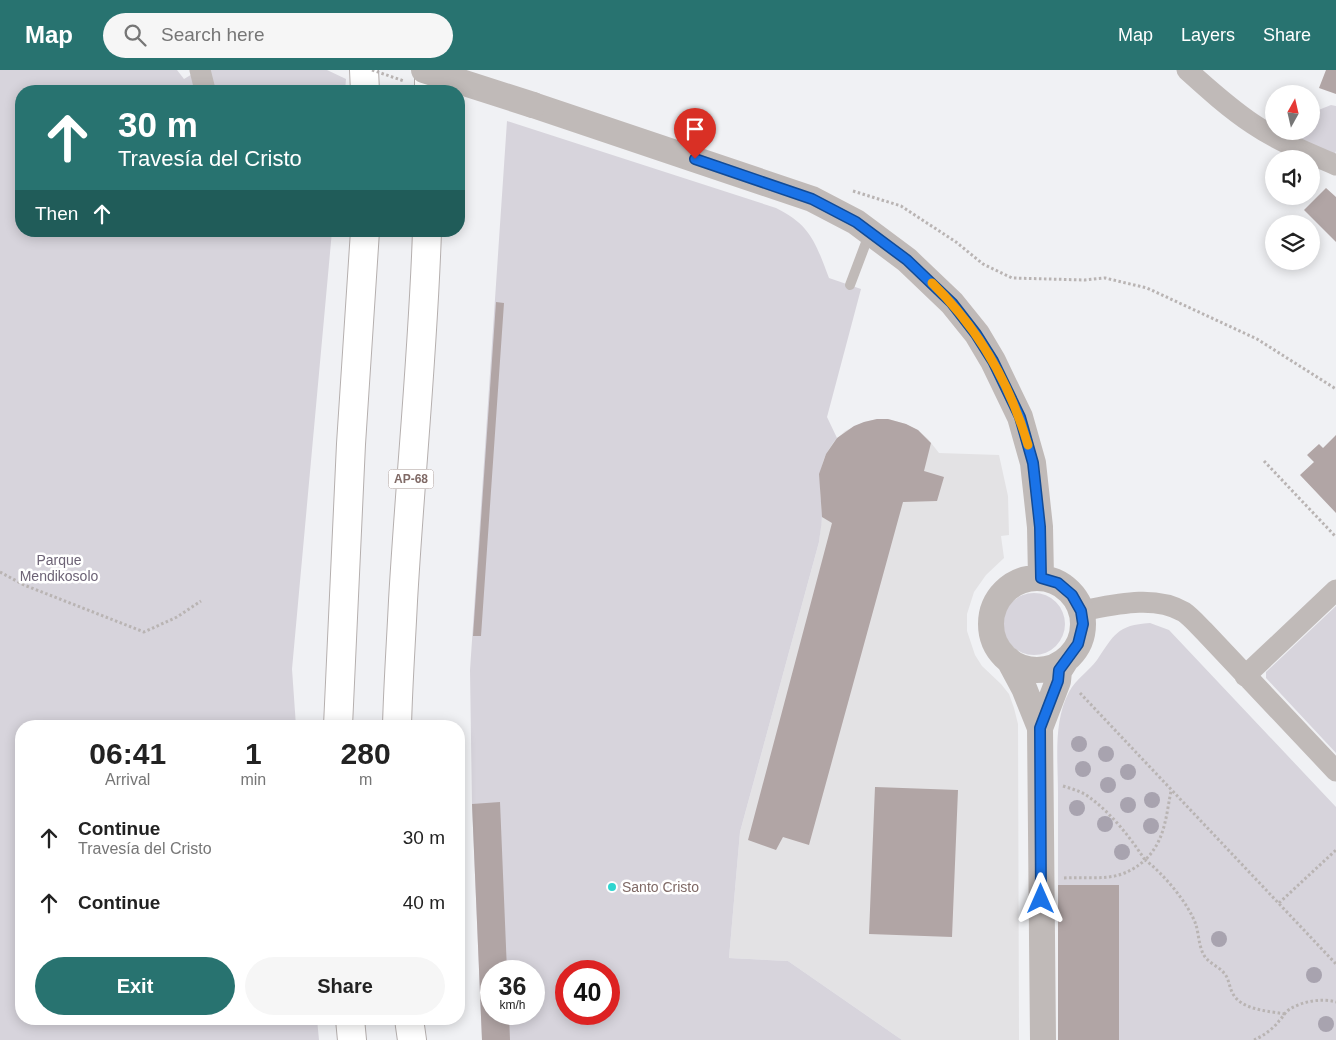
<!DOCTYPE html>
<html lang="en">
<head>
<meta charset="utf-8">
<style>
	:root { --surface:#fff; --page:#f6f6f6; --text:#222; --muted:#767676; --accent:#287370 }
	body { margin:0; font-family:Arial,sans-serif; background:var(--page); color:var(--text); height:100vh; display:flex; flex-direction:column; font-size:19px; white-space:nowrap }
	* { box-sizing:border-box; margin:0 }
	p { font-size:16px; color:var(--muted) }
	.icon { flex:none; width:28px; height:28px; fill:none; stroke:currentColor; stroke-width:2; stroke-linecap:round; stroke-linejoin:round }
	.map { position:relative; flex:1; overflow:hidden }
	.side { position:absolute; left:15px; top:650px; width:450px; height:305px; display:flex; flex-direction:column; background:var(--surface); border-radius:20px; box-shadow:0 2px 12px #0003 }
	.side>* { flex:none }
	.banner { position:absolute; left:15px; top:15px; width:450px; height:152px; border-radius:20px; box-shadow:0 2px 12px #0003; background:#287370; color:#fff; overflow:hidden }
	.needle { width:32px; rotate:8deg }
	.tools { position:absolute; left:1265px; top:15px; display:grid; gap:10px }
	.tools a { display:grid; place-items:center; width:55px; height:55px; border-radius:50%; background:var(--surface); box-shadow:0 2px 12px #0003; font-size:25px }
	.speed { position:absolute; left:480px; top:890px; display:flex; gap:10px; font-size:25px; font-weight:700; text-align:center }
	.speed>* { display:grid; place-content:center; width:65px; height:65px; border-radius:50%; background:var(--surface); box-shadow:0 2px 12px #0003; line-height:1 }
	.speed small { font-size:12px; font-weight:400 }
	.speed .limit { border:8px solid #d22; background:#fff; color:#111 }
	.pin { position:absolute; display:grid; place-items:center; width:42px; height:42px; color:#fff; margin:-51px -21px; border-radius:50% 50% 50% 0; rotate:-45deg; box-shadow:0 0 5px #0007 }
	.pin .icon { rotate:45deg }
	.me { position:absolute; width:55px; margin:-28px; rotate:0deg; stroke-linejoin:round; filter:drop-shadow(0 0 4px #0008) }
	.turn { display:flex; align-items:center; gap:18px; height:105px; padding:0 20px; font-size:22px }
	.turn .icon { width:65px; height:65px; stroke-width:2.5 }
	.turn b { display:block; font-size:35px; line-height:42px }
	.then { display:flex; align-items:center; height:48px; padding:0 20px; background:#0003; gap:10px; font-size:19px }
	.eta { display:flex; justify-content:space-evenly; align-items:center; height:85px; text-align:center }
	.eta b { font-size:30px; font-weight:600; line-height:35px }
	.button { display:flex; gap:10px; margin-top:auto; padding:10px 20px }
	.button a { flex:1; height:58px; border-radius:30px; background:var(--accent); color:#fff; font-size:20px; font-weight:600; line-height:58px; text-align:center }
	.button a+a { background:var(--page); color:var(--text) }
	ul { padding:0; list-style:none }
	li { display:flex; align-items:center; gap:15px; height:65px; padding:0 20px }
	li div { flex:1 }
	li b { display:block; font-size:19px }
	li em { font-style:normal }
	header { display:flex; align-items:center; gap:30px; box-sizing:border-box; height:70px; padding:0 25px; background:var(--accent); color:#fff }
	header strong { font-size:24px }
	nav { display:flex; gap:28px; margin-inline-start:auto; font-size:18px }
	.search { width:350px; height:45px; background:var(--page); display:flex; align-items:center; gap:12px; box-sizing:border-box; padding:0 18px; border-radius:28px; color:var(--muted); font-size:19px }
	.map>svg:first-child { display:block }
</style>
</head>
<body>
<header>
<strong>Map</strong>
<div class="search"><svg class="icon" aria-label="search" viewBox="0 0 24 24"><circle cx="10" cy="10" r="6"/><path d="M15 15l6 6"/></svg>Search here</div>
<nav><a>Map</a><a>Layers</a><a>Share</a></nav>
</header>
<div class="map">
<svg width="1336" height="970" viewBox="0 0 1336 970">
	<rect width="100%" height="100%" fill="#f0f1f4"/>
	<path fill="#e3e2e4" d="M877,349H888L906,354L918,360L928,369L939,383L999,385L1008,426L1009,465L1001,466L1004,488L986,505L974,522L967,544V561L975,585L982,596L1001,614L1009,624L1014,638L1018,654L1019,970H902L788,891L729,888L740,762L819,472L822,447L819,404L822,393L829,377L845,361L864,352Z"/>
	<path fill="#d7d4dc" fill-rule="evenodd" d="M0,0H177L184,9L199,0H327L346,9L345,21H21V161H332L292,599L296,656H21V949H317L319,970H0Z
		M1331,35L1336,36V81L1334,87L1283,61H1311V43Z
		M507,51L776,138C811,155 816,174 829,208L861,219L827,347L837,368C815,394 820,413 822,445C822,454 820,463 819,472L740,762L729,888L788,891L902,970H482L472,734L470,600ZM491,901H534V944H491ZM566,901H609V944H566Z
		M1003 554a31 31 0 1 1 62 0a31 31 0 1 1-62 0Z
		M1336,536V683L1266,608V602Z
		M1150,553L1169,560L1336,737V970H1119V816L1058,815C1058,785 1058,754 1058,723C1058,690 1053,652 1069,622C1076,609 1089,601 1097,590C1114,565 1117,555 1150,553Z"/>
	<path fill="#b1a5a5" d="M1326,0H1336V24L1319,18Z
		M1326,118L1336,127V172L1304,140Z
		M496,232L504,233L481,566H473Z
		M877,349H888L906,354L918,360L931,373L924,401L944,407L937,431L903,432L809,775L783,767L776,780L748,770L832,453L822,447L819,404L826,384L837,368L854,356L864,352Z
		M1336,365V443L1300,405L1314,392L1307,385L1319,374L1323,378Z
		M875,717L958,720L952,867L869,864Z
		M500,732L507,901H491V944H509L510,970H482L472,734Z
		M1058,815H1119V970H1058Z"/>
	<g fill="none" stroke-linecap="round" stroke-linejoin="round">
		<g stroke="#b5afae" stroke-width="30">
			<path id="motorway" d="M364,0L365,21
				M429,0V21
				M338,656L351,374L365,161
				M397,656C398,615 401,573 403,531C410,408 423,285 427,161
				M350,949L352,970
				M409,949L412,970"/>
		</g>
		<path stroke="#b9b4b3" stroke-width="3" stroke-dasharray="2.5 2.5" stroke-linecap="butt" d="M853,121L901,136L956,172L983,194L1012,208L1085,210L1105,208L1147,218L1257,269L1336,319
			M1264,391L1336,467
			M0,502L24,515L144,562L177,547L201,531
			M1080,623L1336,894
			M1063,716C1072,719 1081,721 1089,727C1111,743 1130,767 1145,790C1165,771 1166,746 1171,721
			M1064,808C1096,806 1118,814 1145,790C1163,803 1189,834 1196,855C1199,865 1199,880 1206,888C1211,894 1219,897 1224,903C1229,908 1229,917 1233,924C1242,940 1268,941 1285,944
			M1279,833L1336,780
			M1254,970C1263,966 1273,959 1279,951C1283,947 1285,942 1290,939C1303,931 1322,928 1336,932"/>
		<path stroke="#c0bab8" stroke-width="10" d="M850,215L870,162"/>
		<path stroke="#c0bab8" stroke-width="21" d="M200,0L205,20
			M1187,0C1208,19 1229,38 1253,54C1278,71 1308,83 1336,95
			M1081,541C1113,535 1154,524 1184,542C1191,547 1197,554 1204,561L1336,701
			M1245,606L1336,520"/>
		<path stroke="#c0bab8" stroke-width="26" d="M533,35L812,129L856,152L907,190L952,233L977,264L993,291L1020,347L1033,393L1040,457L1041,508
			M991 554a46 46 0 1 1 92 0a46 46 0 1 1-92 0Z
			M1009,590L1024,618L1040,658
			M1043,970L1040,658L1058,611L1059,601L1066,590"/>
		<use href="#motorway" stroke="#fff" stroke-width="28"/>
		<path stroke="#b9b4b3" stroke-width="3" stroke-dasharray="2.5 2.5" stroke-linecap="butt" d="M372,0L404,11"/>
		<path stroke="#c0bab8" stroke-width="26" d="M424,0L533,35"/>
	</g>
	<g fill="#a8a3af">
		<circle cx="1079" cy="674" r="8"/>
		<circle cx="1106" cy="684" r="8"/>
		<circle cx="1083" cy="699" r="8"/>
		<circle cx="1128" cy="702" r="8"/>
		<circle cx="1108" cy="715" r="8"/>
		<circle cx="1152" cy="730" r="8"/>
		<circle cx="1128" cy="735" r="8"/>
		<circle cx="1077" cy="738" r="8"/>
		<circle cx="1105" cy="754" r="8"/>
		<circle cx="1151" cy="756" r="8"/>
		<circle cx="1122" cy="782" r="8"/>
		<circle cx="1219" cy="869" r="8"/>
		<circle cx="1314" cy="905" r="8"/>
		<circle cx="1326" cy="954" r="8"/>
	</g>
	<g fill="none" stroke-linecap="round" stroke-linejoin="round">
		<g stroke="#114b97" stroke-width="12">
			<path id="route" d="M695,89L812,129L856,152L907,190L952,233L976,264L993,291L1020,347L1033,393L1040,457L1041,508L1058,513L1072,525L1081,541L1083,554L1078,574L1059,600L1058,611L1040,658L1041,829"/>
		</g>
		<use href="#route" stroke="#1a73e8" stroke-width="9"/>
		<path stroke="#f59e0b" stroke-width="9" d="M932,213C978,258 1010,314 1028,375"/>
	</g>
	<circle fill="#2fd5d0" stroke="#fff" stroke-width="2" cx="612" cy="817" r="5"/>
	<g text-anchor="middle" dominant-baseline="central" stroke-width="5" stroke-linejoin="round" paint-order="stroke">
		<rect fill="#fff" stroke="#a59693" stroke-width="1" x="388.5" y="399.5" width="45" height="19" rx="4"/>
		<g font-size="12" font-weight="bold" fill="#7f6965">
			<text x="411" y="409">AP-68</text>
		</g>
		<g font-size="14" fill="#6d6376" stroke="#fff">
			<text x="59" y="490">Parque<tspan x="59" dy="16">Mendikosolo</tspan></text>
		</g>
		<g font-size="14" fill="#7f6965" stroke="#fff" text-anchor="start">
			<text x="622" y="817">Santo Cristo</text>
		</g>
	</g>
</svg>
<div class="tools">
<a><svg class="needle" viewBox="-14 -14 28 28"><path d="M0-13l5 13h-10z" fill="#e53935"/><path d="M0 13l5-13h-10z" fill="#767676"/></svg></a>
<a><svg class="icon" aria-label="sound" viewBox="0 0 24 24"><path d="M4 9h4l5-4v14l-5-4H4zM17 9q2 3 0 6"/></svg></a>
<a><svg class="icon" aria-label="layers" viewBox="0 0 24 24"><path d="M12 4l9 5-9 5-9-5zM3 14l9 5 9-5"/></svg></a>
</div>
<div class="speed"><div>36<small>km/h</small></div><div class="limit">40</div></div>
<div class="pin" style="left:695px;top:89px;background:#d93025"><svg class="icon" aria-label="arrive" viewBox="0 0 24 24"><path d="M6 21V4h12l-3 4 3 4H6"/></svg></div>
<svg class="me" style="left:1041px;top:829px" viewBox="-20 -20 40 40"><path d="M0-17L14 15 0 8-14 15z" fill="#1a73e8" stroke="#fff" stroke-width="4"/></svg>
<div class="banner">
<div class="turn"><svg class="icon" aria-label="ahead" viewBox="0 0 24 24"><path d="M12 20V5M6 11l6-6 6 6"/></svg><div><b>30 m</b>Travesía del Cristo</div></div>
<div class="then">Then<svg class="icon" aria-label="ahead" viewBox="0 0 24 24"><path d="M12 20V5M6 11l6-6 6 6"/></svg></div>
</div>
<section class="side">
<div class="eta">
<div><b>06:41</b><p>Arrival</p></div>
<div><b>1</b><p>min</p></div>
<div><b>280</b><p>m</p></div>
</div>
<ul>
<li><svg class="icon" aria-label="ahead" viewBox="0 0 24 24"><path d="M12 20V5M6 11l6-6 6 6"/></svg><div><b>Continue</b><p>Travesía del Cristo</p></div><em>30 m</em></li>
<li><svg class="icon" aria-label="ahead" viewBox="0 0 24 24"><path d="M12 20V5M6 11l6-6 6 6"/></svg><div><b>Continue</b></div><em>40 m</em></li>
</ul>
<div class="button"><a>Exit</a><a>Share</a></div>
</section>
</div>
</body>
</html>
